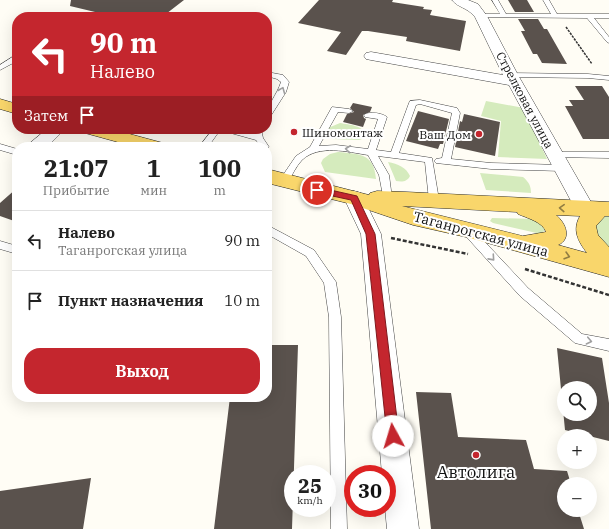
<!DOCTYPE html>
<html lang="ru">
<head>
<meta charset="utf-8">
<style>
	:root { --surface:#fff; --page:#f2f2f2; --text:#222; --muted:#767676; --line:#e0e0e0; --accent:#c4262e }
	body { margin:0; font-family:"IBM Plex Serif",serif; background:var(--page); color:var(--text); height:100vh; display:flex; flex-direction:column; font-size:15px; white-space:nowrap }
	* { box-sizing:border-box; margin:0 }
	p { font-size:13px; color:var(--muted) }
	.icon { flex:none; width:22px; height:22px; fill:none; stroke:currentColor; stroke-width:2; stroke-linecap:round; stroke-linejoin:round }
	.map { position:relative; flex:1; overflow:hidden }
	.details { position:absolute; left:12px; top:142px; width:260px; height:260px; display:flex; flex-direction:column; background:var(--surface); border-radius:16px; box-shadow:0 4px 16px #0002 }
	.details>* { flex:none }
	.top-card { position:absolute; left:12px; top:12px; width:260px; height:122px; border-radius:16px; box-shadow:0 4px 16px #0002; background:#c4262e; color:#fff; overflow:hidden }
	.fabs { position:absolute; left:557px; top:381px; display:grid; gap:8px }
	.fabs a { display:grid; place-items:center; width:40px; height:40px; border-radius:50%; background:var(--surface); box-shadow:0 4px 16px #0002; font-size:20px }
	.speed { position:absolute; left:284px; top:465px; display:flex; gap:8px; font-size:20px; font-weight:700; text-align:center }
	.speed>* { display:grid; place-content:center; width:52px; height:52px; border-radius:50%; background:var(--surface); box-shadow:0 4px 16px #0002; line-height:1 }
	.speed small { font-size:10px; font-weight:400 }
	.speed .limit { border:6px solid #d22; background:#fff; color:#111 }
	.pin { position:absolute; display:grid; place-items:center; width:34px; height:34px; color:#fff; margin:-17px; border:2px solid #fff; border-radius:50%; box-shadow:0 1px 4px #0007 }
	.me { position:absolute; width:44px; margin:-22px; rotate:354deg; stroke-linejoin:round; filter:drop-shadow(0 0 3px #0008) }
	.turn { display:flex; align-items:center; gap:14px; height:84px; padding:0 12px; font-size:18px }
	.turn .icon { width:52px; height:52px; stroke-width:2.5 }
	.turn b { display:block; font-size:28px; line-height:34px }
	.then { display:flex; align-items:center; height:38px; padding:0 12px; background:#0003; gap:8px; font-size:15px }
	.eta { display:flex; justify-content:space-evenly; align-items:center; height:68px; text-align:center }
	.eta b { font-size:24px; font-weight:800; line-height:28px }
	.action { display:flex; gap:8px; margin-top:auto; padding:8px 12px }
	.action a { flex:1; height:46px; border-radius:16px; background:var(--accent); color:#fff; font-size:16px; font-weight:800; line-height:46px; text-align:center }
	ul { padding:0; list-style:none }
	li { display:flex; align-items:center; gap:12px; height:60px; padding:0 12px; border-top:1px solid var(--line) }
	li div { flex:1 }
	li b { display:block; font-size:15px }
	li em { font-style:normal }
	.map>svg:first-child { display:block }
</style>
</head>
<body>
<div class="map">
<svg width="609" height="529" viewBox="0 0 609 529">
	<rect width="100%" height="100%" fill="#fffdf5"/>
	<path fill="#d5ebbd" d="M486,101L524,108L547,159L498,157L501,121L481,116Z
		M340,123C350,125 363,125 367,136L365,138L359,140L332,139L327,133L328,128Z
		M338,152C359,154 374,153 376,179L325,172L321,163L323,159L330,154Z
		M388,162C398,164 406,167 410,176C407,182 402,182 396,181Z
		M480,173L523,177C529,182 531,186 531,193L486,190Z
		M609,216V251L593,234L597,217Z
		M492,218L535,219L543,223L545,230L541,234L493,223L490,221Z"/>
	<path fill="#5a524d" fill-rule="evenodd" d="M71,0H184L162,17H116L70,6Z
		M319,0H393L392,2L424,7L423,9L432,10L430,15L466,21L460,51L406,41L407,37L368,31H362L346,55L327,51L341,32L298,23Z
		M508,0H527L534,12H515Z
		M518,19H538L544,29H547L567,64L542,63L537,54H533L521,31H525Z
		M575,86H602L609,97V139H583L565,106H573L569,100H584Z
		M353,103L372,107L370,112L363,115L364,118L366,119L363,127L343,122L347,114L354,112L350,108Z
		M418,111L449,119L443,144H440L438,149L406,141Z
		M464,114L500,122L495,156L455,147L460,121L462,122Z
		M17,188V222L0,216V203Z
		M267,345H298L292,529H214L230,397H267Z
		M557,348L602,358L609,403V441L565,430ZM564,388H590V414H564Z
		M416,392L451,393L458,437L526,440L534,469L567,471L571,484H564V510H578L584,529H431Z
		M91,478L83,529H0V491Z"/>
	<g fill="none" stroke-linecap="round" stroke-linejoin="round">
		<g stroke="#444" stroke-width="1">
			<path id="lane" d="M492,0H498L506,14H551L543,0H549L557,14H609V18H594L609,37V43L607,42L587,18L479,17V15L481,14H500Z
				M91,13L94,15L92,17H85Z
				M14,56H17V61L0,70V65Z
				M267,72L283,75L289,82L286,92L270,117L267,118C267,104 277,95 281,82L277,79L267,76Z
				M508,73L588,74L609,76V80L588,78L511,77L507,75Z
				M420,100L457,108L460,113L451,159L491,163L562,165L567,168L562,171L491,169L436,163L434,161L436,159L442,158L452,113L420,104L416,105L399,153L432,158L439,200L437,203H431L429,200L425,162L378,156L389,175L392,198L390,201H384L379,175L368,155C348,152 319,144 302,160C296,166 292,176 287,183H281L279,181L296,156L310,147L332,107L349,109L353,111L349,113L338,112L319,146L336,145L368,149L378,119L365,117L364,115C369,111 382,113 387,117L376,150L391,152L409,103L410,101Z
				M213,129H235L254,134L253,129H261L263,138L269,147L267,149V147H261L256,140L220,130L208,147H199Z
				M0,144L17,149V155L0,150Z
				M555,152H609V158L552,157L551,155Z
				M267,225L314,250L336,282L341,317L347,529H331L329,317L324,283L306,256L267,234Z
				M466,225L470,226L528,288L582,334L609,339V351L575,343L520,296L462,232L461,229L462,226Z
				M0,241L17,246V254L0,249Z"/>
		</g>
		<g stroke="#444" stroke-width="1">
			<path id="street" d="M452,0H468L478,4L487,16L518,75L595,209L592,214L585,216L578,214L509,85L371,60L366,59L364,56L366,53L371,52L503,75L475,17C467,7 458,8 452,0Z
				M47,129H65L47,147H27L30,143Z
				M354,191L361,193L381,234L419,529H387L385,508H387V474H382L361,234L344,198L347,193Z"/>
		</g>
		<g stroke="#222" stroke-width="1">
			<path id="primary" d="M0,99L17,104V114L0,109Z
				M83,129H111L163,143L166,147H136L85,133Z
				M267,169L369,195L370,193L377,191L406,192L609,202V216H605L596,226L598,235L609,247V277L466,237L413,225L351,204L267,183ZM402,206L517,212L518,214C527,218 543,222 546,232L523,236ZM556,215L580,216C572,230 578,241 587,253L558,245C572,239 566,223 556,215Z"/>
		</g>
		<path stroke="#333" stroke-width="1.5" stroke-dasharray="2.5 1" stroke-linecap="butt" d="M566,27L592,64"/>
		<path stroke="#333" stroke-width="2.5" stroke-dasharray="4 2" stroke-linecap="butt" d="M391,238L468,254
			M525,269L609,295"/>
		<use href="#lane" fill="#fff" fill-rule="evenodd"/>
		<use href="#street" fill="#fff" fill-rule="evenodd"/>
		<use href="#primary" fill="#f9d66b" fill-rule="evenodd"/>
	</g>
	<defs><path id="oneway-chevron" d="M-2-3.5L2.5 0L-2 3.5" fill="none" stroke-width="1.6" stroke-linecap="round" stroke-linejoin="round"/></defs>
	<g stroke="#a0a0a0">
		<use href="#oneway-chevron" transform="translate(282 90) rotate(-68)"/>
		<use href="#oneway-chevron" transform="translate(348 149) rotate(-174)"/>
		<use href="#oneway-chevron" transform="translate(492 258) rotate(48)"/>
		<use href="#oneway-chevron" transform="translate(589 341) rotate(12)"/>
	</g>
	<g stroke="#917d42">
		<use href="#oneway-chevron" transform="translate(562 208) rotate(-177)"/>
		<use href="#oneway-chevron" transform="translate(567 256) rotate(16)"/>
	</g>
	<path fill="#c4262e" stroke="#7f191e" d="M317,187L357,196L375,234L399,436L397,440L393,442L389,440L387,436L366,234L351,200L314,192L313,190Z"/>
	<g fill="#c4262e" stroke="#fff" stroke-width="1.5">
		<circle cx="294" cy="132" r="4"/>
		<circle cx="479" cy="134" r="4"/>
		<circle cx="476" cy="455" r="4"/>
	</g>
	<g text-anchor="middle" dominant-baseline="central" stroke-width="4" stroke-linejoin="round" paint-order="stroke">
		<g font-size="12" fill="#111" stroke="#fff">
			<text transform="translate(525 100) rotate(62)">Стрелковая улица</text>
		</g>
		<g font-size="12" fill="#111" stroke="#fff" text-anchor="start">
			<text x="302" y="132">Шиномонтаж</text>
			<text x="471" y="134" text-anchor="end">Ваш Дом</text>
		</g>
		<g font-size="14" fill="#111" stroke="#fff">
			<text transform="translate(481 234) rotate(15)">Таганрогская улица</text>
		</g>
		<g font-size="17" fill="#111" stroke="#fff">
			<text x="476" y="472">Автолига</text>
		</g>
	</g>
</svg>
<div class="fabs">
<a><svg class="icon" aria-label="search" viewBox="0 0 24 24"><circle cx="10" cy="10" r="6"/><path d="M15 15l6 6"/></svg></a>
<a>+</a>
<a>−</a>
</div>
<div class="speed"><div>25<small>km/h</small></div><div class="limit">30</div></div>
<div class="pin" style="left:317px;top:190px;background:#d93025"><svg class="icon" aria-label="arrive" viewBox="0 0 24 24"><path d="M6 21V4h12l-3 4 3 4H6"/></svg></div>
<svg class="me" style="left:393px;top:436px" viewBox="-20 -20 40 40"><circle r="19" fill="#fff"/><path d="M0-13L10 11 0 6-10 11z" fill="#c4262e"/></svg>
<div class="top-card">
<div class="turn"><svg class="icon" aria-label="left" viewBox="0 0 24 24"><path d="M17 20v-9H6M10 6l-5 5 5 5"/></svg><div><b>90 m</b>Налево</div></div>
<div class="then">Затем<svg class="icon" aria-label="arrive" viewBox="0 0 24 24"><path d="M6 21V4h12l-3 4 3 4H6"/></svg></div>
</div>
<section class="details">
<div class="eta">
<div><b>21:07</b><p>Прибытие</p></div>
<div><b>1</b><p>мин</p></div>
<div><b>100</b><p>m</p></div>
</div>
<ul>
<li><svg class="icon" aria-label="left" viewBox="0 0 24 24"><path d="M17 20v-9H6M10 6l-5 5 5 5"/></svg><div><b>Налево</b><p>Таганрогская улица</p></div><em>90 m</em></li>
<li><svg class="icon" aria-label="arrive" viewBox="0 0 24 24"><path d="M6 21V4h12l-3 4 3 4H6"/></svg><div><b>Пункт назначения</b></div><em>10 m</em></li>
</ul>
<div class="action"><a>Выход</a></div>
</section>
</div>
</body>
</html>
